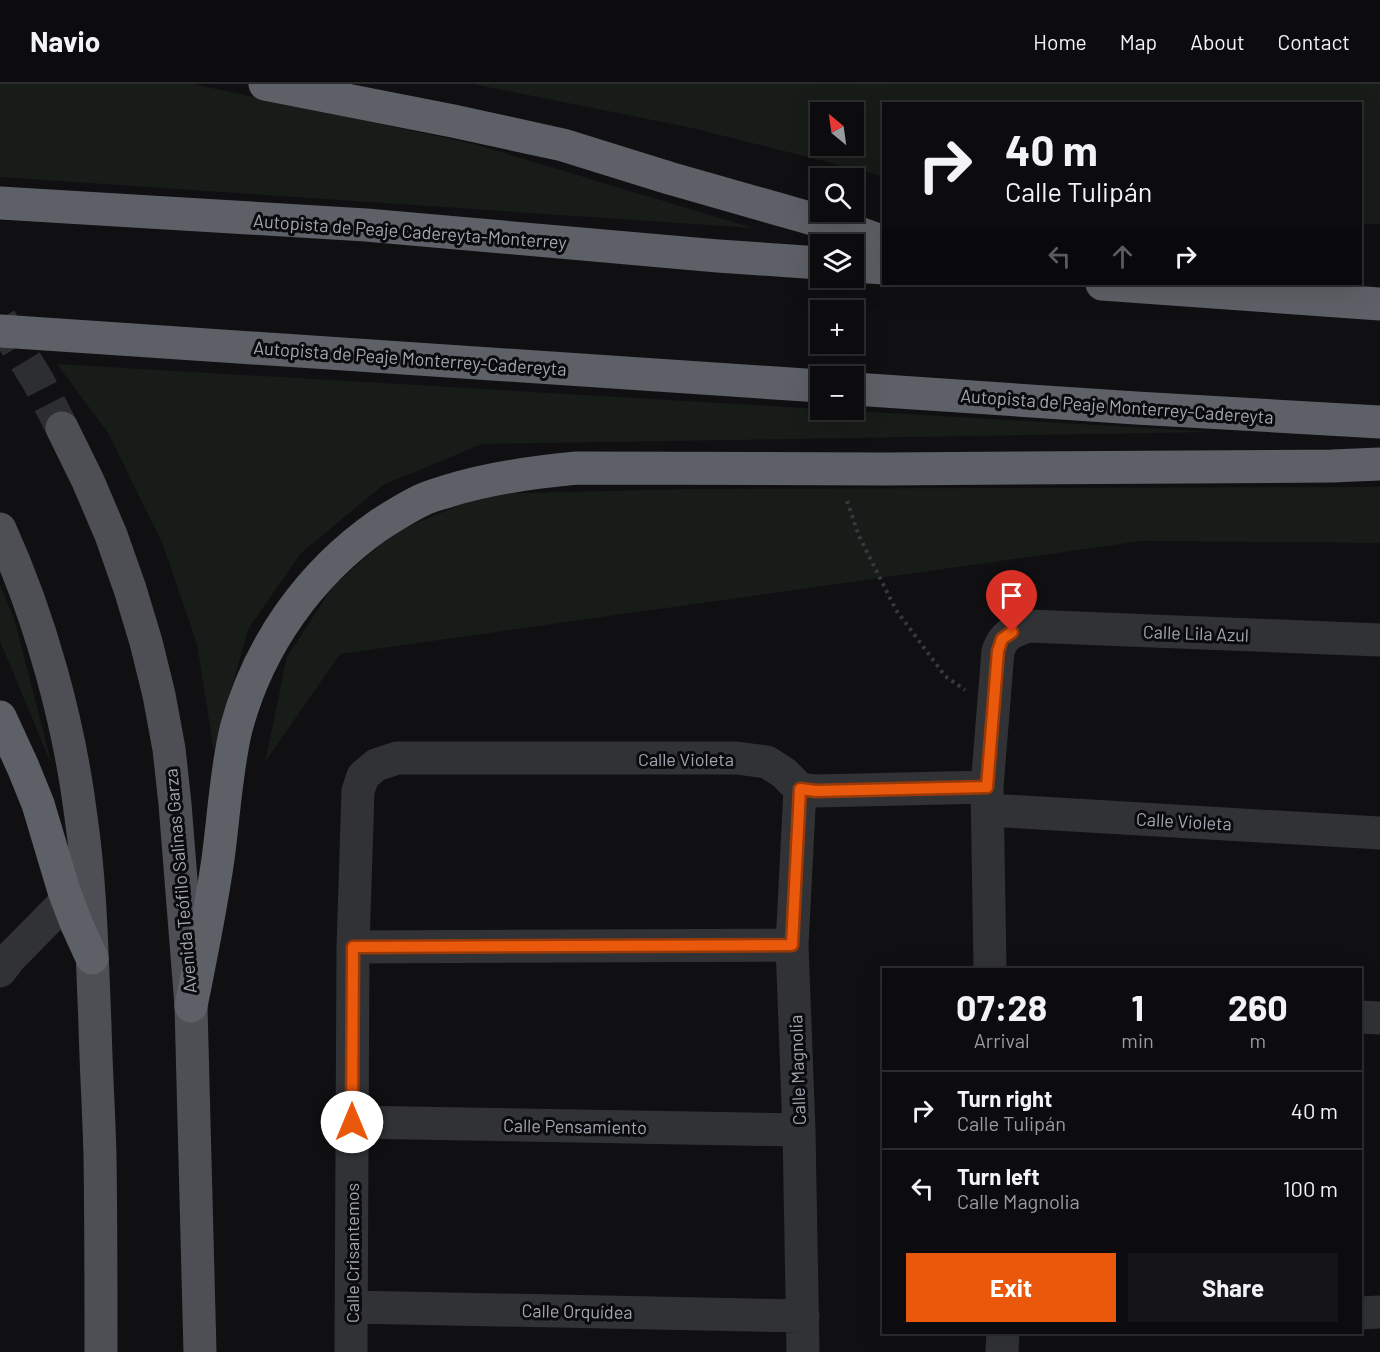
<!DOCTYPE html>
<html lang="en">
<head>
<meta charset="utf-8">
<style>
	:root { --surface:#0c0c0e; --page:#151517; --text:#f1f3f6; --muted:#9a9b9e; --line:#2c2c2e; --accent:#ea580c }
	body { margin:0; font-family:Barlow,sans-serif; background:var(--page); color:var(--text); height:100vh; display:flex; flex-direction:column; font-size:22px; white-space:nowrap }
	* { box-sizing:border-box; margin:0 }
	p { font-size:20px; color:var(--muted) }
	.icon { flex:none; width:33px; height:33px; fill:none; stroke:currentColor; stroke-width:2; stroke-linecap:round; stroke-linejoin:round }
	.map { position:relative; flex:1; overflow:hidden }
	.sheet { position:absolute; left:882px; top:884px; width:480px; height:366px; display:flex; flex-direction:column; background:var(--surface); border-radius:0px; box-shadow:0 6px 24px #0002,0 0 0 2px var(--line) }
	.sheet>* { flex:none }
	.hud { position:absolute; left:882px; top:18px; width:480px; height:183px; border-radius:0px; box-shadow:0 6px 24px #0002,0 0 0 2px var(--line); background:#0c0c0e; color:var(--text); overflow:hidden }
	.needle { width:39px; rotate:331deg }
	.buttons { position:absolute; left:810px; top:18px; display:grid; gap:12px }
	.buttons a { display:grid; place-items:center; width:54px; height:54px; border-radius:0px; background:var(--surface); box-shadow:0 6px 24px #0002,0 0 0 2px var(--line); font-size:30px }
	.pin { position:absolute; display:grid; place-items:center; width:51px; height:51px; color:#fff; margin:-62px -26px; border-radius:50% 50% 50% 0; rotate:-45deg; box-shadow:0 0 6px #0007 }
	.pin .icon { rotate:45deg }
	.me { position:absolute; width:66px; margin:-33px; rotate:0deg; stroke-linejoin:round; filter:drop-shadow(0 0 4px #0008) }
	.turn { display:flex; align-items:center; gap:21px; height:126px; padding:0 24px; font-size:27px }
	.turn .icon { width:78px; height:78px; stroke-width:2.5 }
	.turn b { display:block; font-size:42px; line-height:51px }
	.lanes { display:flex; align-items:center; height:57px; padding:0 24px; background:#0003; justify-content:center; gap:30px; direction:ltr }
	.lanes .off { opacity:.35 }
	.eta { display:flex; justify-content:space-evenly; align-items:center; height:102px; text-align:center }
	.eta b { font-size:36px; font-weight:700; line-height:42px }
	.primary-button { display:flex; gap:12px; margin-top:auto; padding:12px 24px }
	.primary-button a { flex:1; height:69px; border-radius:0px; background:var(--accent); color:#fff; font-size:24px; font-weight:700; line-height:69px; text-align:center }
	.primary-button a+a { background:var(--page); color:var(--text) }
	ul { padding:0; list-style:none }
	li { display:flex; align-items:center; gap:18px; height:78px; padding:0 24px; border-top:2px solid var(--line) }
	li div { flex:1 }
	li b { display:block; font-size:22px }
	li em { font-style:normal }
	header { display:flex; align-items:center; gap:36px; box-sizing:border-box; height:84px; padding:0 30px; background:var(--surface); border-bottom:2px solid var(--line) }
	header strong { font-size:28px }
	nav { display:flex; gap:33px; margin-inline-start:auto; font-size:21px }
	.map>svg:first-child { display:block }
</style>
</head>
<body>
<header>
<strong>Navio</strong>
<nav><a>Home</a><a>Map</a><a>About</a><a>Contact</a></nav>
</header>
<div class="map">
<svg width="1380" height="1268" viewBox="0 0 1380 1268">
	<rect width="100%" height="100%" fill="#101012"/>
	<path fill="#171c18" fill-rule="evenodd" d="M0,0H193L474,60L753,144L0,93Z
		M473,0H1380V140H1361L1360,20H884L883,92L692,44ZM820,28H854V62H820Z
		M57,280L1214,348L482,360L383,401L301,469L248,545L214,668L197,560L162,458L108,349Z
		M1380,403V459L1142,457L340,570L265,678L287,573L333,502L396,447L488,410L687,405Z
		M0,501L15,537L52,682L0,557Z"/>
	<g fill="none" stroke-linecap="round" stroke-linejoin="round">
		<path stroke="#2d2e32" stroke-width="33" stroke-dasharray="33 16" stroke-linecap="butt" d="M0,235L38,297L62,344"/>
		<path stroke="#37393d" stroke-width="4" stroke-dasharray="3 4.5" stroke-linecap="butt" d="M847,417L859,452L896,526L945,592L965,606"/>
		<path stroke="#313236" stroke-width="33" d="M800,705L792,861L799,1046L803,1268
			M988,726L1380,749
			M353,863L792,861
			M990,885L987,703L998,567C1004,550 1012,548 1028,542L1380,556
			M0,887L9,875L67,816
			M1360,933L1380,934
			M352,1038L799,1046
			M352,1223L803,1232
			M1360,1229L1380,1228
			M351,1268L353,863L358,707L363,692L376,681L397,674H736L767,678L784,689L800,705L816,707L987,703
			M1002,1268L1003,1248"/>
		<path stroke="#4d4f55" stroke-width="33" d="M62,344L88,397L111,451L130,505L146,558L159,611L169,665L175,720L191,922L200,1268
			M0,445C40,533 69,637 81,733C91,802 92,872 95,941C96,985 99,1029 100,1073C101,1138 101,1203 101,1268"/>
		<path stroke="#5e6067" stroke-width="33" d="M265,0L453,37L563,61L669,94L848,145L884,158
			M0,119L366,141L718,172L820,179
			M854,182L884,184
			M1102,200L1380,220
			M0,247L820,302
			M854,305L1136,324L1380,338
			M0,633L23,683L38,720L64,807L77,841L92,874
			M191,922C201,873 211,824 218,775C224,731 226,687 236,645C258,562 309,490 379,441C393,432 407,423 422,416C430,412 439,410 448,407C490,394 533,388 577,384L885,385L1332,382L1380,380"/>
	</g>
	<g fill="none" stroke-linecap="round" stroke-linejoin="round">
		<g stroke="#983908" stroke-width="15">
			<path id="route" d="M352,1038L353,863L792,861L800,705L816,707L987,703L998,567L1002,555L1012,548"/>
		</g>
		<use href="#route" stroke="#ea580c" stroke-width="10"/>
	</g>
	<g text-anchor="middle" dominant-baseline="central" stroke-width="6" stroke-linejoin="round" paint-order="stroke">
		<g font-size="18" fill="#a2a7b2" stroke="#0b0b0d">
			<text transform="translate(410 147) rotate(4)">Autopista de Peaje Cadereyta-Monterrey</text>
			<text transform="translate(410 274) rotate(4)">Autopista de Peaje Monterrey-Cadereyta</text>
			<text transform="translate(1117 322) rotate(4)">Autopista de Peaje Monterrey-Cadereyta</text>
			<text transform="translate(1196 549) rotate(2)">Calle Lila Azul</text>
			<text x="686" y="675">Calle Violeta</text>
			<text transform="translate(1184 737) rotate(3)">Calle Violeta</text>
			<text transform="translate(180 797) rotate(-95)">Avenida Teófilo Salinas Garza</text>
			<text transform="translate(797 986) rotate(-92)">Calle Magnolia</text>
			<text transform="translate(575 1042) rotate(1)">Calle Pensamiento</text>
			<text transform="translate(352 1169) rotate(-90)">Calle Crisantemos</text>
			<text transform="translate(577 1227) rotate(1)">Calle Orquídea</text>
		</g>
	</g>
</svg>
<div class="buttons">
<a><svg class="needle" viewBox="-14 -14 28 28"><path d="M0-13l5 13h-10z" fill="#e53935"/><path d="M0 13l5-13h-10z" fill="#9a9b9e"/></svg></a>
<a><svg class="icon" aria-label="search" viewBox="0 0 24 24"><circle cx="10" cy="10" r="6"/><path d="M15 15l6 6"/></svg></a>
<a><svg class="icon" aria-label="layers" viewBox="0 0 24 24"><path d="M12 4l9 5-9 5-9-5zM3 14l9 5 9-5"/></svg></a>
<a>+</a>
<a>−</a>
</div>
<div class="pin" style="left:1012px;top:548px;background:#d93025"><svg class="icon" aria-label="arrive" viewBox="0 0 24 24"><path d="M6 21V4h12l-3 4 3 4H6"/></svg></div>
<svg class="me" style="left:352px;top:1038px" viewBox="-20 -20 40 40"><circle r="19" fill="#fff"/><path d="M0-13L10 11 0 6-10 11z" fill="#ea580c"/></svg>
<div class="hud">
<div class="turn"><svg class="icon" aria-label="right" viewBox="0 0 24 24"><path d="M7 20v-9h11M14 6l5 5-5 5"/></svg><div><b>40 m</b>Calle Tulipán</div></div>
<div class="lanes"><svg class="icon off" aria-label="left" viewBox="0 0 24 24"><path d="M17 20v-9H6M10 6l-5 5 5 5"/></svg><svg class="icon off" aria-label="ahead" viewBox="0 0 24 24"><path d="M12 20V5M6 11l6-6 6 6"/></svg><svg class="icon" aria-label="right" viewBox="0 0 24 24"><path d="M7 20v-9h11M14 6l5 5-5 5"/></svg></div>
</div>
<section class="sheet">
<div class="eta">
<div><b>07:28</b><p>Arrival</p></div>
<div><b>1</b><p>min</p></div>
<div><b>260</b><p>m</p></div>
</div>
<ul>
<li><svg class="icon" aria-label="right" viewBox="0 0 24 24"><path d="M7 20v-9h11M14 6l5 5-5 5"/></svg><div><b>Turn right</b><p>Calle Tulipán</p></div><em>40 m</em></li>
<li><svg class="icon" aria-label="left" viewBox="0 0 24 24"><path d="M17 20v-9H6M10 6l-5 5 5 5"/></svg><div><b>Turn left</b><p>Calle Magnolia</p></div><em>100 m</em></li>
</ul>
<div class="primary-button"><a>Exit</a><a>Share</a></div>
</section>
</div>
</body>
</html>
